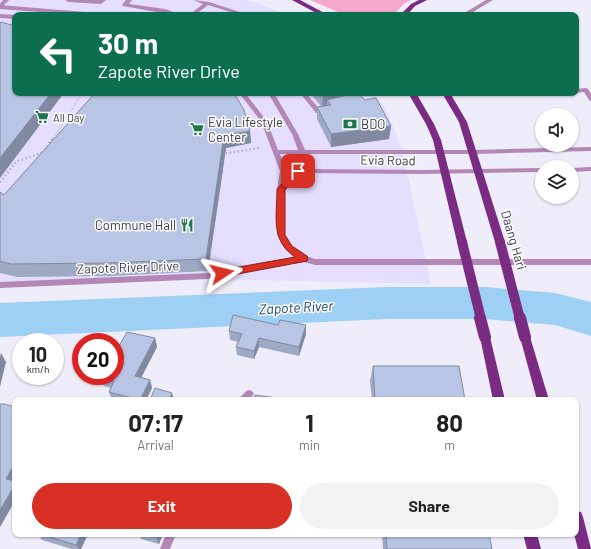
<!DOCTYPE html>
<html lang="en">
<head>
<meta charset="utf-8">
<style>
	:root { --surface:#fff; --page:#f2f2f2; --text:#222; --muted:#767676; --accent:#d93025 }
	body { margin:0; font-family:Barlow,sans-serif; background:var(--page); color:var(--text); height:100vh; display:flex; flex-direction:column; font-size:15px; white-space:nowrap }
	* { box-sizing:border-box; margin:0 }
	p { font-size:13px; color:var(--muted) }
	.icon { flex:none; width:22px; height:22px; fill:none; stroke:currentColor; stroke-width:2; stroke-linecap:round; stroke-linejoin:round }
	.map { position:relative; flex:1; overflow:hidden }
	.side { position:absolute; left:12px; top:397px; width:567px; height:140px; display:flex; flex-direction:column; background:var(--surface); border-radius:8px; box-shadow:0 1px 3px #0004 }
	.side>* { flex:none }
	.banner { position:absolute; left:12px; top:12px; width:567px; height:84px; border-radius:8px; box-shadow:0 1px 3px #0004; background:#0b6e4f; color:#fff; overflow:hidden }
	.tools { position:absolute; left:535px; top:108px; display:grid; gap:8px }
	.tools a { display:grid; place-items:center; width:44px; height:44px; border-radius:50%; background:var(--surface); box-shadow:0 1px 3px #0004; font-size:20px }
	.speed { position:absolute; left:12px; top:333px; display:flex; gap:8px; font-size:20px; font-weight:700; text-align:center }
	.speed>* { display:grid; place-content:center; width:52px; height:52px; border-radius:50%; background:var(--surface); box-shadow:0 1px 3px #0004; line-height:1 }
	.speed small { font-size:10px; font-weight:400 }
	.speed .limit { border:6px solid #d22; background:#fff; color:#111 }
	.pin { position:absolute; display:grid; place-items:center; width:34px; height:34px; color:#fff; margin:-17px; border-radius:8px; box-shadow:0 2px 6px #0006 }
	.me { position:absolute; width:44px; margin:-22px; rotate:80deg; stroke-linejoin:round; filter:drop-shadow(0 0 3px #0008) }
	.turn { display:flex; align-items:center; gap:14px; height:84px; padding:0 20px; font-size:18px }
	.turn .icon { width:52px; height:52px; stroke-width:2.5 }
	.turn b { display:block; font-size:28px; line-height:34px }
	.eta { display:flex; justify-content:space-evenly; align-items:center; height:68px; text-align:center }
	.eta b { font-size:24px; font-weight:700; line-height:28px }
	.primary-button { display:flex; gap:8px; margin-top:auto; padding:8px 20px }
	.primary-button a { flex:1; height:46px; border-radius:24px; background:var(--accent); color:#fff; font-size:16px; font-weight:700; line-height:46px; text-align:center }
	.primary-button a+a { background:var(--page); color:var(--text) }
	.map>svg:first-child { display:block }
</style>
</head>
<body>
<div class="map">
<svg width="591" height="549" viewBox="0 0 591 549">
	<rect width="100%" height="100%" fill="#f0edfb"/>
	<path fill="#e5deff" d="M0,0H247L289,15H15V93H374L386,109L402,149L431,284L204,279L0,284Z"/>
	<path fill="#f5a8cb" d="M310,0H411L405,3L393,15H345Z"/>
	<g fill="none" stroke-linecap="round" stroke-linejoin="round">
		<path fill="#9ed0f5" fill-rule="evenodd" d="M386,287H485L555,293L591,302V336L555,325L485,319H386L0,337V303Z"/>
		<path stroke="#9f9ca9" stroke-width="2" stroke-dasharray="0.5 2" stroke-linecap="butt" d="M52,140L82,93"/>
		<path stroke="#9f9ca9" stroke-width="2.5" stroke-dasharray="1 3" stroke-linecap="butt" d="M45,150L52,139
			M222,154L259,148
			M0,182L16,162L44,152"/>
		<path fill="#b388b7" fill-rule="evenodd" d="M65,0H106L101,4L68,2Z
			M126,0H132L129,4L165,9L182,15H173L123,6L122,5Z
			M193,0L209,2L249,15H240L208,5L195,15H189L203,4Z
			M486,0H493L468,15H461Z
			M0,5L97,13L100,15H78L0,9Z
			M0,14L15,15V19L0,18Z
			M586,88L588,89L591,94V101L589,100L584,92L576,93V89Z
			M239,93H245L263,116L270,129L278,150H298L292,134L268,93H274L298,134L305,150H473L591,147V151L473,154H306L302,169L422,170L542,168V172L422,174L300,173L285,190C285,202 283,223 285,234C287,247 304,256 315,259H591V265H315L304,262L208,279L0,288V282L208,273L296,257L286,250L277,235V189L280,171L264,129L257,116ZM280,154H299L295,169H286ZM286,173H292L286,180Z
			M300,93H306L320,110L327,108L330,110L327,112L316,113Z
			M499,93H508L505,95Z
			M591,167V171L572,172V168Z"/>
		<path fill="#b388b7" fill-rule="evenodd" d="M249,390L252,391L254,394L249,400H238L246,391Z
			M166,534H176L170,549H160Z"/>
		<path fill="#b388b7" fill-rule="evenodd" d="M3,0H9L0,9V4Z"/>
		<path fill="#7a2c83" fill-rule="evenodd" d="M292,0H300L328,15H320Z
			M419,0H427L415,6L407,15H400L411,4Z
			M408,93H416L434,124L441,140L467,242L465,244H459L457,242L433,140L426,124Z
			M442,93H450L467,122L505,242L503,244H497L495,242L459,122Z
			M485,333L489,334L490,337L505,400H493L480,337L481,334Z
			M525,333L529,334L530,337L549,400H537L520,337L521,334Z
			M576,511L581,512L583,517L591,549H578L574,534H576Z
			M523,534H537L541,549H527Z"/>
		<path stroke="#7a2c83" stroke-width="10" d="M462,242L481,319
			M500,242L520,319"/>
		<path stroke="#7a2c83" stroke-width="12" d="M480,318L485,337
			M520,318L525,337"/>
	</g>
	<path fill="#9ea9c4" d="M310,93H352V94L391,126L389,139L331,147L317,119V107L321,106Z
		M250,131L251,143L226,148L208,271L111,276L17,277L0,273V192L4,195Z
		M229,331L306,334L299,356L259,347L254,359L237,355L236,347L238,342L230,340Z
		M155,338L157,347L141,377L150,380L152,388L146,400H112L109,392L111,388L104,386L100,378Z
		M373,366L465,400H372L370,381Z
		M38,534H88L81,549H72L42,540Z
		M139,534H163L159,544L141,539Z
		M382,534H489L492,549H383Z"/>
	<path fill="#818aa0" d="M51,93H64L0,178V158Z
		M330,93H352L351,100L331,105L327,100V106L322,108L323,95Z
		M391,126L389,139L331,147V134Z
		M250,131L251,143L226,148L208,271L206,259L224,135Z
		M306,325V334L299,356V347Z
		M155,338L157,347L138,384L135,376Z
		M259,338V347L254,359V351Z
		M1,353L6,362L0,387V357Z
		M150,380L152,388L146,400H140Z
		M172,393L174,400H169Z
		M15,463V479L11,486L6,479Z
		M15,485V501L0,527V510Z
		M81,534H88L81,549H79L76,545Z
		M157,534H163L159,544L156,537Z"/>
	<path fill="#b8c5e4" stroke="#818aa0" d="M1,22L15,26V93H51L0,158V23Z
		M95,93H234L244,110L250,131L224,135L206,259L107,263L11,264L0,261V192L4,195Z
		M321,93H330L323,95Z
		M355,93H358L365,100L376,98L391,126L331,134L317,107L331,105L327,100Z
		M233,315L278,325L280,320L306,325L299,347L259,338L254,351L236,347L242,334L229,331Z
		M127,332L155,338L135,376L150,380L140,400L109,392L114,381L100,378L101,376H115V353Z
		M373,366H459L465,400H375Z
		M155,388L172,393L169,400H150Z
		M255,395L284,399V400H254Z
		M0,404H4L15,407V463L6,479L15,481V485L0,510Z
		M40,534H81L76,545Z
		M146,534H157L156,537Z
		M386,534H489L492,549H387Z"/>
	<path fill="#d93025" stroke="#8d1f18" d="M298,168L302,171L285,190V235L292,246L307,256L308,259L307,261L222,277L218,276L217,273L218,271L222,270L295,257C270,240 277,216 277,189L295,169Z"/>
	<defs>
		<g id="supermarket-bare" transform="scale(1.08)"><path d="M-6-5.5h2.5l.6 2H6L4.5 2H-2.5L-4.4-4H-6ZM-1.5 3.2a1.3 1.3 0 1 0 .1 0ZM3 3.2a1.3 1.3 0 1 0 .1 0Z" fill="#1d764a" stroke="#fdfdfd" stroke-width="2.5" paint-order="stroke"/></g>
		<g id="bank-bare" transform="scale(1.08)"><path d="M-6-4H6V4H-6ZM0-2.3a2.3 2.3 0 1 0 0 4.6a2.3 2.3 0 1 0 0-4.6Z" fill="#1d764a" stroke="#fdfdfd" stroke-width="2.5" paint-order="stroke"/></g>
		<g id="restaurant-bare" transform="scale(1.08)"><path d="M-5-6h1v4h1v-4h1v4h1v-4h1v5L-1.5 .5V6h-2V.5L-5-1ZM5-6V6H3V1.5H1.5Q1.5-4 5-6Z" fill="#1d764a" stroke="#fdfdfd" stroke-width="2.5" paint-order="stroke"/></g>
	</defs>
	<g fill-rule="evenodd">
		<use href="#supermarket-bare" x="42" y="117"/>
		<use href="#bank-bare" x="350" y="124"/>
		<use href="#supermarket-bare" x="197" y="129"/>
		<use href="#restaurant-bare" x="187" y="225"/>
	</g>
	<g text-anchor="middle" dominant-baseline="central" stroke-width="3" stroke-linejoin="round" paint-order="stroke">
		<g font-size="11" fill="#3e3b48" stroke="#fdfdfd" text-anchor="start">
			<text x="53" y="117">All Day</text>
		</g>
		<g font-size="13" fill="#3e3b48" stroke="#fdfdfd" text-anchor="start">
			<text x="208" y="122">Evia Lifestyle<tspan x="208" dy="15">Center</tspan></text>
			<text x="361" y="124">BDO</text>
			<text x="176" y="225" text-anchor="end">Commune Hall</text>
		</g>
		<g font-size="13" fill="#3e3b48" stroke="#fdfdfd">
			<text transform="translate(388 160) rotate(1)">Evia Road</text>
			<text transform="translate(514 240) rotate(74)">Daang Hari</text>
			<text transform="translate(128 267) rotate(-2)">Zapote River Drive</text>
		</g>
		<g font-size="14" font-style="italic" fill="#1f455e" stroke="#fdfdfd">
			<text transform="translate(296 307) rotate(-3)">Zapote River</text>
		</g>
	</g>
</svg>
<div class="tools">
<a><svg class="icon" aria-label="sound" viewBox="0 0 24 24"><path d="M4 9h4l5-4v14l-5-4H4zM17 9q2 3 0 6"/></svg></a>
<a><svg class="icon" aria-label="layers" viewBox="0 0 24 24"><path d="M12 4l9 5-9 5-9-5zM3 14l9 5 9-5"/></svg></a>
</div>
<div class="speed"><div>10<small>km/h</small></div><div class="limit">20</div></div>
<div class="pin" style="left:298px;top:171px;background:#d93025"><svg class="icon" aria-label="arrive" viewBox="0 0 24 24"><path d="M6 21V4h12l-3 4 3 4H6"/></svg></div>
<svg class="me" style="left:222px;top:273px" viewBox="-20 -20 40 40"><path d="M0-17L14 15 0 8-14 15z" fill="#d93025" stroke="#fff" stroke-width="4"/></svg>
<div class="banner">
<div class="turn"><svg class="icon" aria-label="left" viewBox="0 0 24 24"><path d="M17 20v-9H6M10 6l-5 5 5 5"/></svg><div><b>30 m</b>Zapote River Drive</div></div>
</div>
<section class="side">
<div class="eta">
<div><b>07:17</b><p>Arrival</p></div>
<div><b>1</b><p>min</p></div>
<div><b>80</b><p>m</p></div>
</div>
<div class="primary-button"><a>Exit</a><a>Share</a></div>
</section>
</div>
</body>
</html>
